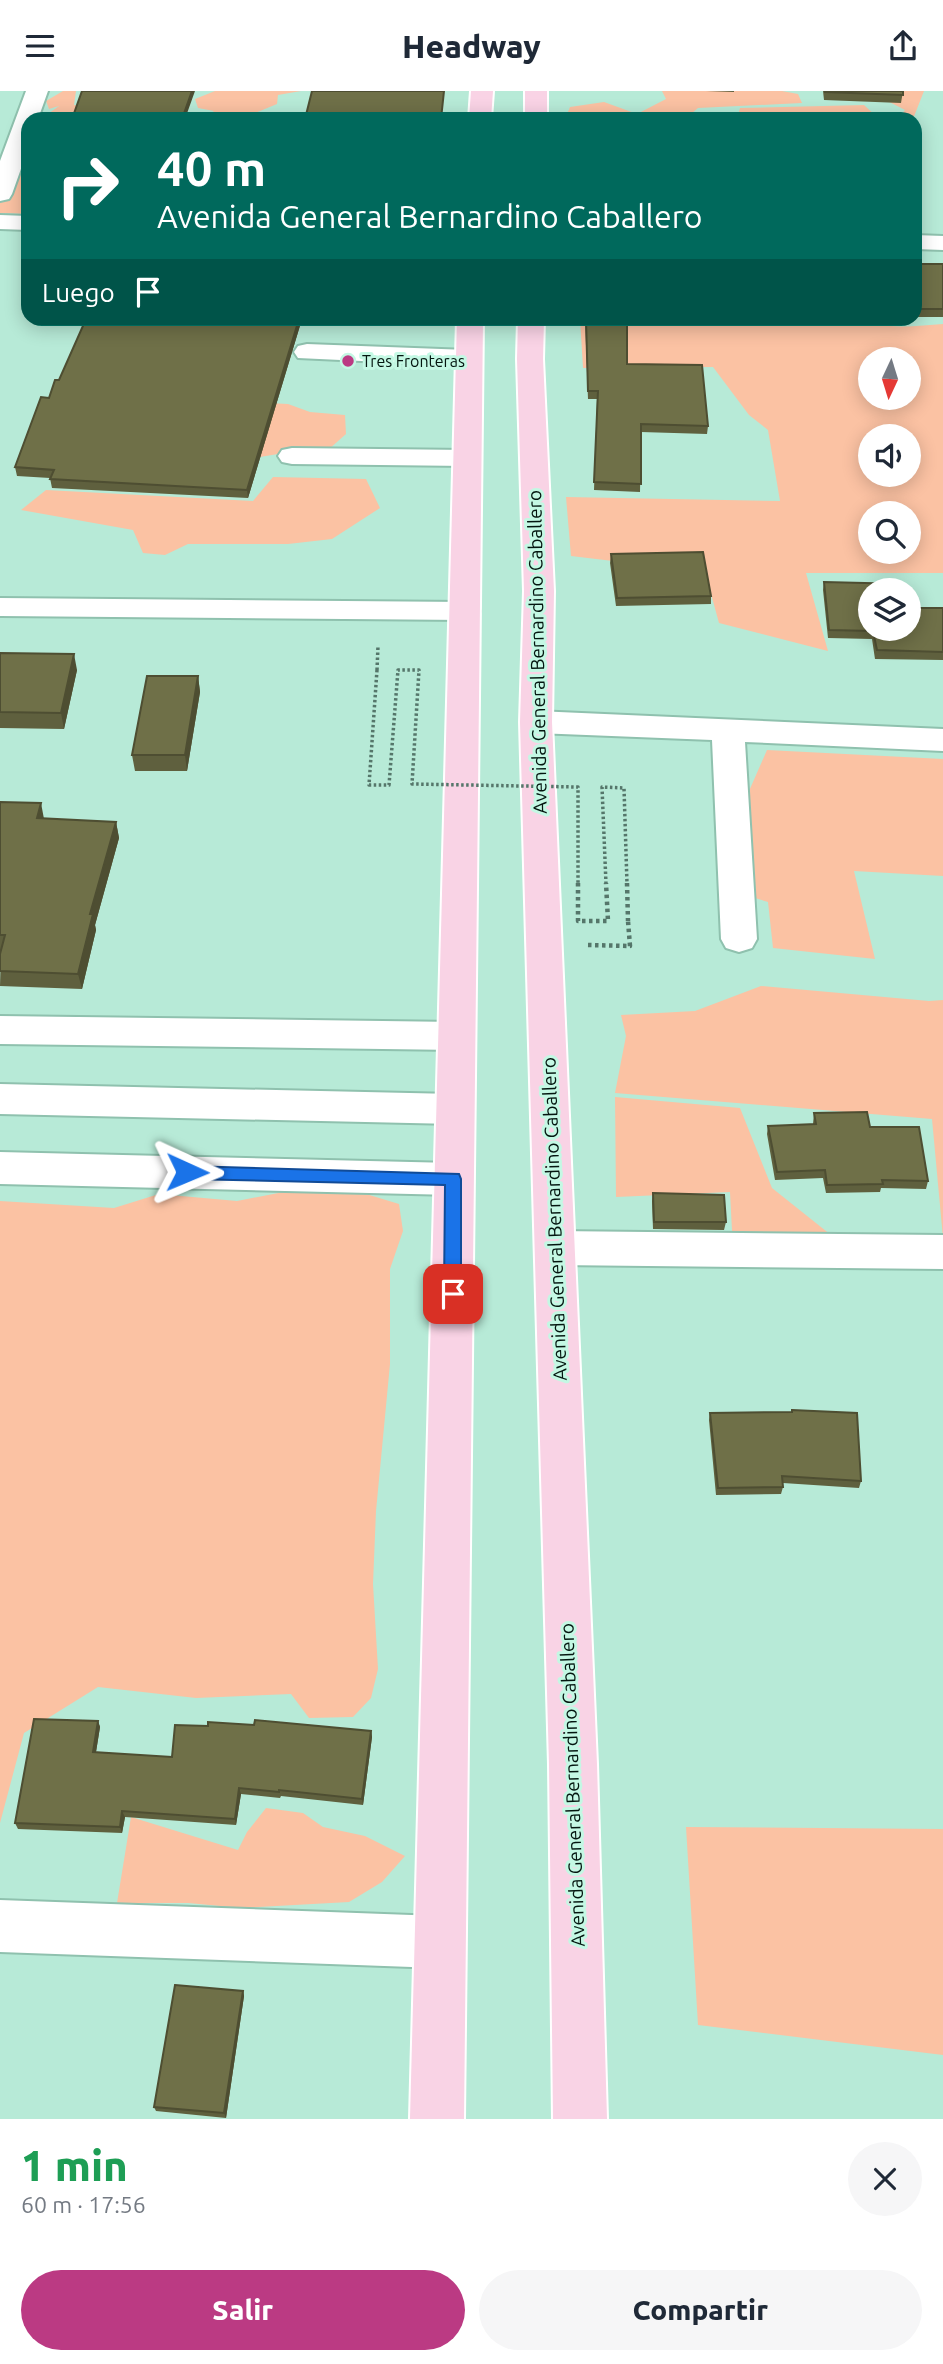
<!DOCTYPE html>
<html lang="es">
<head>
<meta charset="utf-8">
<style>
	:root { --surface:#fff; --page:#f6f6f7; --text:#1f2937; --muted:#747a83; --accent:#bb3a83 }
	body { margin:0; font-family:Ubuntu,sans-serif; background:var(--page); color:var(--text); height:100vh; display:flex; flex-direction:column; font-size:26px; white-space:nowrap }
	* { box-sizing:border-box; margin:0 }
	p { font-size:23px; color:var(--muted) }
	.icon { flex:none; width:38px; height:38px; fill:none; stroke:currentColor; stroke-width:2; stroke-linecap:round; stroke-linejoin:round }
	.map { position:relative; height:2028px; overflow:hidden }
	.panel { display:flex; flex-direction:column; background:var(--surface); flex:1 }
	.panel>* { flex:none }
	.hud { position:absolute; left:21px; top:21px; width:901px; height:214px; border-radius:21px; box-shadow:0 4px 18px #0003; background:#00695c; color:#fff; overflow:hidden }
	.needle { width:46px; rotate:184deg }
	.buttons { position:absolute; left:858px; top:256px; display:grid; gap:14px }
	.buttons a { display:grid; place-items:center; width:63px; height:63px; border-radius:50%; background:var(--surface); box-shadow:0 4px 18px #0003; font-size:35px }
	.pin { position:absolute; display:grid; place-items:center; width:60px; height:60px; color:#fff; margin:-30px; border-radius:14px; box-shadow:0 4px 10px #0006 }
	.me { position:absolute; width:77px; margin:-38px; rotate:91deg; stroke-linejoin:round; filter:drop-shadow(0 0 5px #0008) }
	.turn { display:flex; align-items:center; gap:24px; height:147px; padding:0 21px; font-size:32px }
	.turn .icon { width:91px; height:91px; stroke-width:2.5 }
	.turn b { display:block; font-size:49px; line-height:60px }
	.then { display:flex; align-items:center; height:66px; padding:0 21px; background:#0003; gap:14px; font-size:26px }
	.round { display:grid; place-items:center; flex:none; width:74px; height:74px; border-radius:37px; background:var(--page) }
	.headline { display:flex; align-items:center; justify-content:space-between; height:119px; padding:0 21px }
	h1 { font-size:42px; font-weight:800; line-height:52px; color:#1e9e55 }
	.primary-button { display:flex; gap:14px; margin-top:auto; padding:14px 21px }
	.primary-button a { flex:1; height:80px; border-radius:42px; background:var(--accent); color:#fff; font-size:28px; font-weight:800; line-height:80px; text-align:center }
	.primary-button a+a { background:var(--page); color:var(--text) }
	header { display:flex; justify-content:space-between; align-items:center; height:91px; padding:0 21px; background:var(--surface); font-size:32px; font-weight:800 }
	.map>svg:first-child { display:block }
</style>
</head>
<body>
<header><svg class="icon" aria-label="menu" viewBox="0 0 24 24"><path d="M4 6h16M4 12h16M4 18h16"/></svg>Headway<svg class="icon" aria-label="share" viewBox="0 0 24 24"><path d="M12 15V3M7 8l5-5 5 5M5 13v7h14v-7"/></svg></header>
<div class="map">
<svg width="943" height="2028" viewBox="0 0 943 2028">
	<rect width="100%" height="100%" fill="#b7ead7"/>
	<path fill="#fbc2a3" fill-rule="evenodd" d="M63,0H76L74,14L155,26L41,28L59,15L49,18L46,10Z
		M215,0H301L278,4L277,13L248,25L247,28H203L214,20L198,17L195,8Z
		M662,0H782L798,3L802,12L698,17L685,28H565L570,16L604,11L637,23L666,8Z
		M868,0H924L913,28H737L740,17L864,14L877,26L898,28L905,19Z
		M28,57V123L0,122V79Z
		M580,228H858C883,239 917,235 943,233V482H806L828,560L719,532L705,481L571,465L566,406L780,410L768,339L749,324L713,276L583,277ZM870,268H908V306H870ZM870,345H908V383H870ZM870,422H908V460H870Z
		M160,306L288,313L310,321L345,324L346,343L328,359H302L260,366Z
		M273,386L366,388L380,417L332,448L288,453H188L165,464L143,462L133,439L21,419L46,399L253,410Z
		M767,659L943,668V785L854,780L875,868L773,857L768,811L720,796L735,732Z
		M761,895L929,910L943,909V1147L932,1028L615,1002L626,945L621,924L695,920Z
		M615,1006L740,1017L772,1097L836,1148L733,1159L730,1101L616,1106Z
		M330,1092L399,1113L403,1140L390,1178V1273L376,1420L373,1493L378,1578L371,1607L353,1626L309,1627L291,1603L196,1607L98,1596L24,1642L0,1732V1110L114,1117L159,1103L237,1110Z
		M266,1717L303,1722L323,1736L365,1745L405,1765L382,1791L349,1811L242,1817L188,1812H117L131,1726L238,1759L247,1741Z
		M686,1736L943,1738V1964L698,1934Z"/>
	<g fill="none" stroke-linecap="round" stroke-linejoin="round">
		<g stroke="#8fc1ae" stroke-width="4">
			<path id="minor" d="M26,0H48L38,28H28V58L12,103L9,108L0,110V70Z
				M0,124L28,125V139L0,138Z
				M915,144L943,145V159L915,158Z
				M307,253L468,259L477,261L481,267L477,273L468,275L298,267L294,261L298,255Z
				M292,357L467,359L477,361L481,367L477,373L467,375L292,373L282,371L278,365L282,359Z
				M0,507L465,511L476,513L480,520L476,527L465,529L0,525Z
				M536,620L943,638V660L745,651L757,848L752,857L739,861L726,857L721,848L712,649L536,642L525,639L520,631L525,623Z
				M0,925L456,931L469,935L475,945L469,955L456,959L0,953Z
				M0,993L454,1003L468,1007L473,1018L468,1029L454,1033L0,1023Z
				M0,1061L453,1072L467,1077L473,1088L467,1099L453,1104L0,1093Z
				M555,1140L943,1144V1178L555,1174L541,1169L535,1157L541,1145Z
				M0,1809L439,1825L457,1833L465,1851L457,1869L439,1877L0,1861Z"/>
		</g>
		<g stroke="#fff" stroke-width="4">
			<path id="major" d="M471,0H493L491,28H469Z
				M525,0H547V28H525Z
				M457,228H483L464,2028H410Z
				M518,228H544L543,268L554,500L552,631L597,1673L607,2028H553L549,1673L520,631L524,500L517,268Z"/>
		</g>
		<path stroke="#55766a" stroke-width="3.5" stroke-dasharray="2.5 2.5" stroke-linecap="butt" d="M377,579L378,555"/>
		<path stroke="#55766a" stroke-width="4.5" stroke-dasharray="3.5 3.5" stroke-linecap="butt" d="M588,854L630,855L628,830"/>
		<use href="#minor" fill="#fff" fill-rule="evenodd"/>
		<use href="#major" fill="#f9d3e5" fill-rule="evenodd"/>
		<path stroke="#55766a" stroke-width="3.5" stroke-dasharray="2.5 2.5" stroke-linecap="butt" d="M377,579L369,694H389L398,579H419L412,693L578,696V793
			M606,793L602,696L624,697L627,793"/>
		<path stroke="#55766a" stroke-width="4.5" stroke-dasharray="3.5 3.5" stroke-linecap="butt" d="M578,792V830H608L606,792
			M627,792L628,830"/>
	</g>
	<path fill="#5f603e" d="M706,0H734V1Z
		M823,0H903L901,12L824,9Z
		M915,173H943V226H915Z
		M86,228H302L248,407L52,397L50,387L17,385L15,376L49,307L59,289Z
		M585,228H627V273L708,335L707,343L641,341L640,401L594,399L597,308H588Z
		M611,463L711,505V513L616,515L610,472Z
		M824,491L909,517H943V569L875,568L872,548L828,547L823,499Z
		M0,562L77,579L64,638L0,637Z
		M198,585L200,601L187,680H135L132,664Z
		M0,711L44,728L116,731L119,747L95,834L96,839L82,898L0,895L1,859H0Z
		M814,1022L870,1036L928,1090L926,1098L881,1097L880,1101L826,1102L823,1087L775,1089L767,1043L768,1035L813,1033Z
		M653,1102L726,1131L724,1139L653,1138L652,1110Z
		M792,1319L861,1390L859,1397L783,1392V1396L781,1403L716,1404L709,1329L710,1322L791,1321Z
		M98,1630L100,1636L96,1661L172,1666L208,1635L254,1634L371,1640L372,1646L363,1714L281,1705L280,1707L241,1703L236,1734L125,1726L122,1742L18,1738L15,1732Z
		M243,1900L244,1905L226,2027L156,2020L154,2016Z"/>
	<path fill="#4e4e32" d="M192,0H195L185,28H182Z
		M299,228H302L248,407L247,399Z
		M74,563L77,579L64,638L61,622Z
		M198,585L200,601L187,680L185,664Z
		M41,712L44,728L37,727Z
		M116,731L119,747L95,834L96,839L82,898L78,883L90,823Z
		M98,1630L100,1636L95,1667L93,1661Z
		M371,1640L372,1646L363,1714L362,1708Z
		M239,1697L241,1703L236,1734L235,1728Z
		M122,1720L125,1726L122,1742L120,1736Z
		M243,1900L244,1905L226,2027L224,2022Z"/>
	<path fill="#6f7048" stroke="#4e4e32" stroke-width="2" d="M82,0H192L182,28H72Z
		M312,0H444L441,28H305Z
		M825,0H903V4L825,1Z
		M915,173H943V218H915Z
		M86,228H299L247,399L50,388L54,379L15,376L41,306L49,307L55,289H59Z
		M586,228H627V273L702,274L708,335L641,333V393L594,391L598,300H588Z
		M703,461L711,505L617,507L611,463Z
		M824,491L905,493L906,499H870V537H908V513L909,517H943V561L877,559L873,540L829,539Z
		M0,562L74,563L61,622L0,621Z
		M147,585H198L185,664H132Z
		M0,711L41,712L37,727L116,731L90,823H93L78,883L0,880V863L5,844H0Z
		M867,1021L870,1036H919L928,1090L882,1089L883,1093L827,1094L825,1079L777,1081L768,1035L816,1033L814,1022Z
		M653,1102L724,1104L726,1131H654Z
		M792,1319L857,1322L861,1390L782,1385L783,1396L718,1397L710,1322L792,1321Z
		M34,1628L98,1630L93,1661L172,1666L175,1634L208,1635V1631L254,1634L255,1629L371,1640L362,1708L279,1699V1701L239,1697L235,1728L122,1720L120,1736L15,1732Z
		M175,1894L243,1900L224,2022L154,2016Z"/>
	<path fill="#1a73e8" stroke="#114b97" stroke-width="2" d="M187,1075L459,1083L461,1088V1203L459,1209L453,1211L447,1209L444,1203L445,1094L187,1088L181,1086L178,1081L181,1077Z"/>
	<circle fill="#bb3a83" stroke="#c4f8e4" stroke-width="2.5" cx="348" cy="270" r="7"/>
	<g text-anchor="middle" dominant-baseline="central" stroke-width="6" stroke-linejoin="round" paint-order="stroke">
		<g font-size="16" fill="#041610" stroke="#c4f8e4" text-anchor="start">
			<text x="362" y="270">Tres Fronteras</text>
		</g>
		<g font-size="19" fill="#041610" stroke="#c4f8e4">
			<text transform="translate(537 561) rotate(-91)">Avenida General Bernardino Caballero</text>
			<text transform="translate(554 1128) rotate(-92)">Avenida General Bernardino Caballero</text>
			<text transform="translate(572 1694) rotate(-92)">Avenida General Bernardino Caballero</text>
		</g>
	</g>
</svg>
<div class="buttons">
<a><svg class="needle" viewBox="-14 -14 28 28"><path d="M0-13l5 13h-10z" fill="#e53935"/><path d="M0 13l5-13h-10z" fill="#747a83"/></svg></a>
<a><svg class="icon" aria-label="sound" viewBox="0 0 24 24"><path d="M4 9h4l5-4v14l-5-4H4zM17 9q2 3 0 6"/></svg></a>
<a><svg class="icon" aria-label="search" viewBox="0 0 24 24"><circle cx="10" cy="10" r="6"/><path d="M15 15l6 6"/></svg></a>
<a><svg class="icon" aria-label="layers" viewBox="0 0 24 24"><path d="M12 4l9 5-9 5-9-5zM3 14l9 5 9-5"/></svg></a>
</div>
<div class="pin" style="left:453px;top:1203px;background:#d93025"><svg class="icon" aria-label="arrive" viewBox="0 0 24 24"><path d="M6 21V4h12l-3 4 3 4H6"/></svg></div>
<svg class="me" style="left:187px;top:1081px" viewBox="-20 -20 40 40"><path d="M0-17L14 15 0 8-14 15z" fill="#1a73e8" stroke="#fff" stroke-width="4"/></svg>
<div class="hud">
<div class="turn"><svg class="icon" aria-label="right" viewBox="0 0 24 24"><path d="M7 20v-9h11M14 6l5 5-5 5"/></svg><div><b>40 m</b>Avenida General Bernardino Caballero</div></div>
<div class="then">Luego<svg class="icon" aria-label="arrive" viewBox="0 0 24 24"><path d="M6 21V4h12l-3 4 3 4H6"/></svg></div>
</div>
</div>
<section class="panel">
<div class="headline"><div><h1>1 min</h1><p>60 m · 17:56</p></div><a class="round"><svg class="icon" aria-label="close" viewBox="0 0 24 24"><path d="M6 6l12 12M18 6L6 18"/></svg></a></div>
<div class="primary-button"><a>Salir</a><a>Compartir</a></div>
</section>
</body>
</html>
